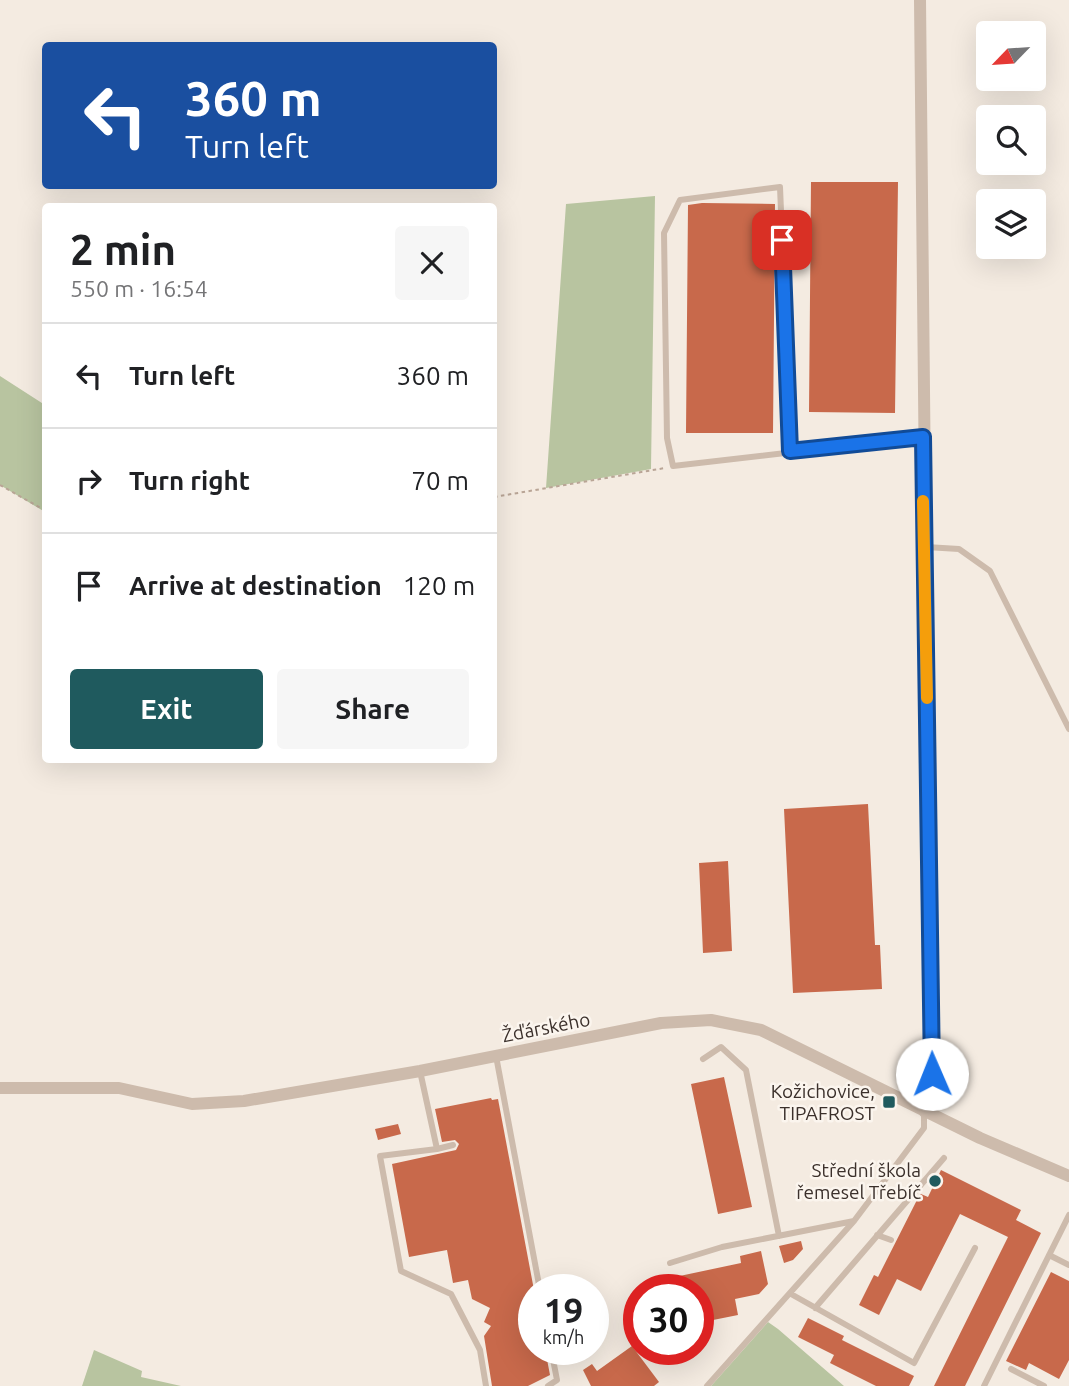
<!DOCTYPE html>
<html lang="en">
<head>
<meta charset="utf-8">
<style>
	:root { --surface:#fff; --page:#f6f6f6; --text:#202124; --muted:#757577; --line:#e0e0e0; --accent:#1f5a5e }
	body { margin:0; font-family:Ubuntu,sans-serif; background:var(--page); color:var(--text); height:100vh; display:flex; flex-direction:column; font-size:26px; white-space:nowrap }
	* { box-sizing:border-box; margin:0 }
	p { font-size:23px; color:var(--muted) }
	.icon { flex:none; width:38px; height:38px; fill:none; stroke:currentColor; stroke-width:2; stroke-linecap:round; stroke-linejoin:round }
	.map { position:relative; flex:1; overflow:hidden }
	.details { position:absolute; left:42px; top:203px; width:455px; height:560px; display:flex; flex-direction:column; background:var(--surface); border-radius:7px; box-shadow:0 7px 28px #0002 }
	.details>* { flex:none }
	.banner { position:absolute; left:42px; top:42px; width:455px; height:147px; border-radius:7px; box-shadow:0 7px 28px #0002; background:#1a4fa0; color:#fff; overflow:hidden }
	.needle { width:46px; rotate:245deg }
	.fabs { position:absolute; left:976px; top:21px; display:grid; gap:14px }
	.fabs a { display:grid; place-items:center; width:70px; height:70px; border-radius:7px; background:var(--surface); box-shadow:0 7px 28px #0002; font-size:35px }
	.speed { position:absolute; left:518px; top:1274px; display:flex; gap:14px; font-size:35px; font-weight:700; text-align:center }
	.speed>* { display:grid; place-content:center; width:91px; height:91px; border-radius:50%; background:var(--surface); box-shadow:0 7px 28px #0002; line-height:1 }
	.speed small { font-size:18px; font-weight:400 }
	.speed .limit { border:10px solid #d22; background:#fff; color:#111 }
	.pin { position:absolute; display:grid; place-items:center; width:60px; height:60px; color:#fff; margin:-30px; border-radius:14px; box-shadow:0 4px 10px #0006 }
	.me { position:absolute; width:77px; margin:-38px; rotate:359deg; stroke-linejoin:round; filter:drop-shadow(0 0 5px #0008) }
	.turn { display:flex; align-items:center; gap:24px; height:147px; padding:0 28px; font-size:32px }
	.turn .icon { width:91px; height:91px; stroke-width:2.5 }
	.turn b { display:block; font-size:49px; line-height:60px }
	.round { display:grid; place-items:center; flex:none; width:74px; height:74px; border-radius:7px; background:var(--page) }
	.headline { display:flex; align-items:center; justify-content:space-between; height:119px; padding:0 28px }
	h1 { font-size:42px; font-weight:700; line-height:52px }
	.action { display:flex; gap:14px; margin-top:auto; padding:14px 28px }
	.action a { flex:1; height:80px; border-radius:7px; background:var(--accent); color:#fff; font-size:28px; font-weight:700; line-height:80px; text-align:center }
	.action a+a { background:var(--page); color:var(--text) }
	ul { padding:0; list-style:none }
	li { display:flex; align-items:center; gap:21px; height:105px; padding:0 28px; border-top:2px solid var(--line) }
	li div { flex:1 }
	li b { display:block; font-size:26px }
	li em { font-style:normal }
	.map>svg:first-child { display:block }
</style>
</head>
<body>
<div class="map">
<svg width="1069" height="1386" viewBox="0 0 1069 1386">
	<rect width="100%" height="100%" fill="#f4ebe1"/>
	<path fill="#b8c4a0" d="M655,196L651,469L546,488L566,204Z
		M0,376L45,405V512L0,485Z
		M768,1322L778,1329L844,1386H711Z
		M94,1350L142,1371L141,1377L181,1386H82Z"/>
	<path fill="#c8694b" d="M811,182H898L895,413L809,412Z
		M702,203L775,204L773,433H686L688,205Z
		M868,804L875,945H880L882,989L793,993L784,809Z
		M728,861L732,951L703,953L699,863Z
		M724,1077L752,1207L718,1214L691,1084Z
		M491,1098L492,1100L498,1099L534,1290V1349H545L550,1375L528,1386H492L484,1336L491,1326L484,1322L490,1308L472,1299L468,1280L453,1283L447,1250L409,1257L392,1164L456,1150L459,1144L455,1140L442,1142L435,1109Z
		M398,1124L401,1134L378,1140L375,1129Z
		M941,1170L1021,1210L1016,1220L1041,1233L965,1386H934L1008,1237L960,1214L921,1291L897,1279L879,1315L859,1305L874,1275L878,1277L919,1196L921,1194L928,1197Z
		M801,1241L803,1249L793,1260L784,1263L779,1246Z
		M761,1251L768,1284L759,1294L735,1299L738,1315L698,1323V1290H658L656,1281L741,1263L740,1256Z
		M1051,1272L1069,1281V1360L1059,1379L1029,1363L1026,1370L1006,1361Z
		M808,1318L844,1336L842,1340L914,1376L909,1386H876L830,1363L834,1355L798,1337Z
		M632,1346L659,1382L654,1386H591L583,1370L592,1364L597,1371Z"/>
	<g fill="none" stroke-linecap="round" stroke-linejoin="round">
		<path stroke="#b9a596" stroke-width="2" stroke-dasharray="3.5 3.5" stroke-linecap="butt" d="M0,485L46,511
			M494,497L665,468"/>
		<path stroke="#cdbbac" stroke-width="6" d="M791,451L780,187L680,200L664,233L667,438L673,466L923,437
			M926,547L959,549L990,571L1069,729
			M496,1056L540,1290
			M703,1059L721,1047L746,1070L779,1236
			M420,1071L437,1149L380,1156L401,1271L451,1294L480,1350L486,1386
			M437,1149L453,1145
			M877,1235L891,1240
			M1049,1255L1069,1265
			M670,1263L722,1247L854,1221
			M791,1294L914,1363L975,1248
			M815,1308L944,1158
			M1011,1369L1044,1386
			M548,1386L557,1380L551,1349
			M707,1386L854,1221L924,1128V1111
			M984,1386L1069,1215"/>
		<path stroke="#cdbbac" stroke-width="12" d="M920,0L931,1074L924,1111
			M0,1088H119L192,1104L244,1101L420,1071L661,1023L711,1020L761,1030L980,1138L1069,1176"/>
	</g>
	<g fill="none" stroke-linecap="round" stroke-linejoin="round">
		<g stroke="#114b97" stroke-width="18">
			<path id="route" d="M782,240L790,451L923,437L932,1074"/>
		</g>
		<use href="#route" stroke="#1a73e8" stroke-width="12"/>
		<path stroke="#f59e0b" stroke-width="12" d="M923,501L927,698"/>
	</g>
	<g fill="#1f5a5e" stroke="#fbf5ee" stroke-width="2.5">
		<rect x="882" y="1095" width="14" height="14" rx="3.5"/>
		<circle cx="935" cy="1181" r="7"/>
	</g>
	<g text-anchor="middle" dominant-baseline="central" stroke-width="5" stroke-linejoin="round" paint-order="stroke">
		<g font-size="19" fill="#3b302b" stroke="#fbf5ee">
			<text transform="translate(546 1027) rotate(-11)">Žďárského</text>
		</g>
		<g font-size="19" fill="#3b302b" stroke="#fbf5ee" text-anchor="end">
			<text x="875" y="1091">Kožichovice,<tspan x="875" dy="22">TIPAFROST</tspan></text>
			<text x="921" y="1170">Střední škola<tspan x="921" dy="22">řemesel Třebíč</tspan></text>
		</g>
	</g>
</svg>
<div class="fabs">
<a><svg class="needle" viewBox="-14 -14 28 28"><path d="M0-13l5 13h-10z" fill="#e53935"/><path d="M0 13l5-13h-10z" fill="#757577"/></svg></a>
<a><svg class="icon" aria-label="search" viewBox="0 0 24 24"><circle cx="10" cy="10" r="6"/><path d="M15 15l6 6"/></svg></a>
<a><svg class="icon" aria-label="layers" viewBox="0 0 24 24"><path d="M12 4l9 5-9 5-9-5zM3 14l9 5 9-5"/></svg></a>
</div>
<div class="speed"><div>19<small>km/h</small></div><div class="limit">30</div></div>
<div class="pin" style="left:782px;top:240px;background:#d93025"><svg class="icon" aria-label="arrive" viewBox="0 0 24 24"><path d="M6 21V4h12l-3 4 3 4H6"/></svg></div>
<svg class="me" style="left:932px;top:1074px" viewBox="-20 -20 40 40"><circle r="19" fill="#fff"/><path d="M0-13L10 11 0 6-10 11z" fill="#1a73e8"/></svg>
<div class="banner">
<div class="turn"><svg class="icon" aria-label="left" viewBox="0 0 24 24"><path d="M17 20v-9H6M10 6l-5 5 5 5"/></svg><div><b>360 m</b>Turn left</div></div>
</div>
<section class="details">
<div class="headline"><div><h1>2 min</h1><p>550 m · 16:54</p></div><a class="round"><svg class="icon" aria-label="close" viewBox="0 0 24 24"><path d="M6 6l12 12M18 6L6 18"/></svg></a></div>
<ul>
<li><svg class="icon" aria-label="left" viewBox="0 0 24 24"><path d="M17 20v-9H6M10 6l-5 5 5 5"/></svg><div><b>Turn left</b></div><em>360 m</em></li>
<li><svg class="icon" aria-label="right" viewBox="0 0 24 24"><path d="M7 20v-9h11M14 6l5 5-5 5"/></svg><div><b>Turn right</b></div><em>70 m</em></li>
<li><svg class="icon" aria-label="arrive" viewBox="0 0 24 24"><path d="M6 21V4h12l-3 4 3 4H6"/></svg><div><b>Arrive at destination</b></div><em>120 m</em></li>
</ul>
<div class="action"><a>Exit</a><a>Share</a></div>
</section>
</div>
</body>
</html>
